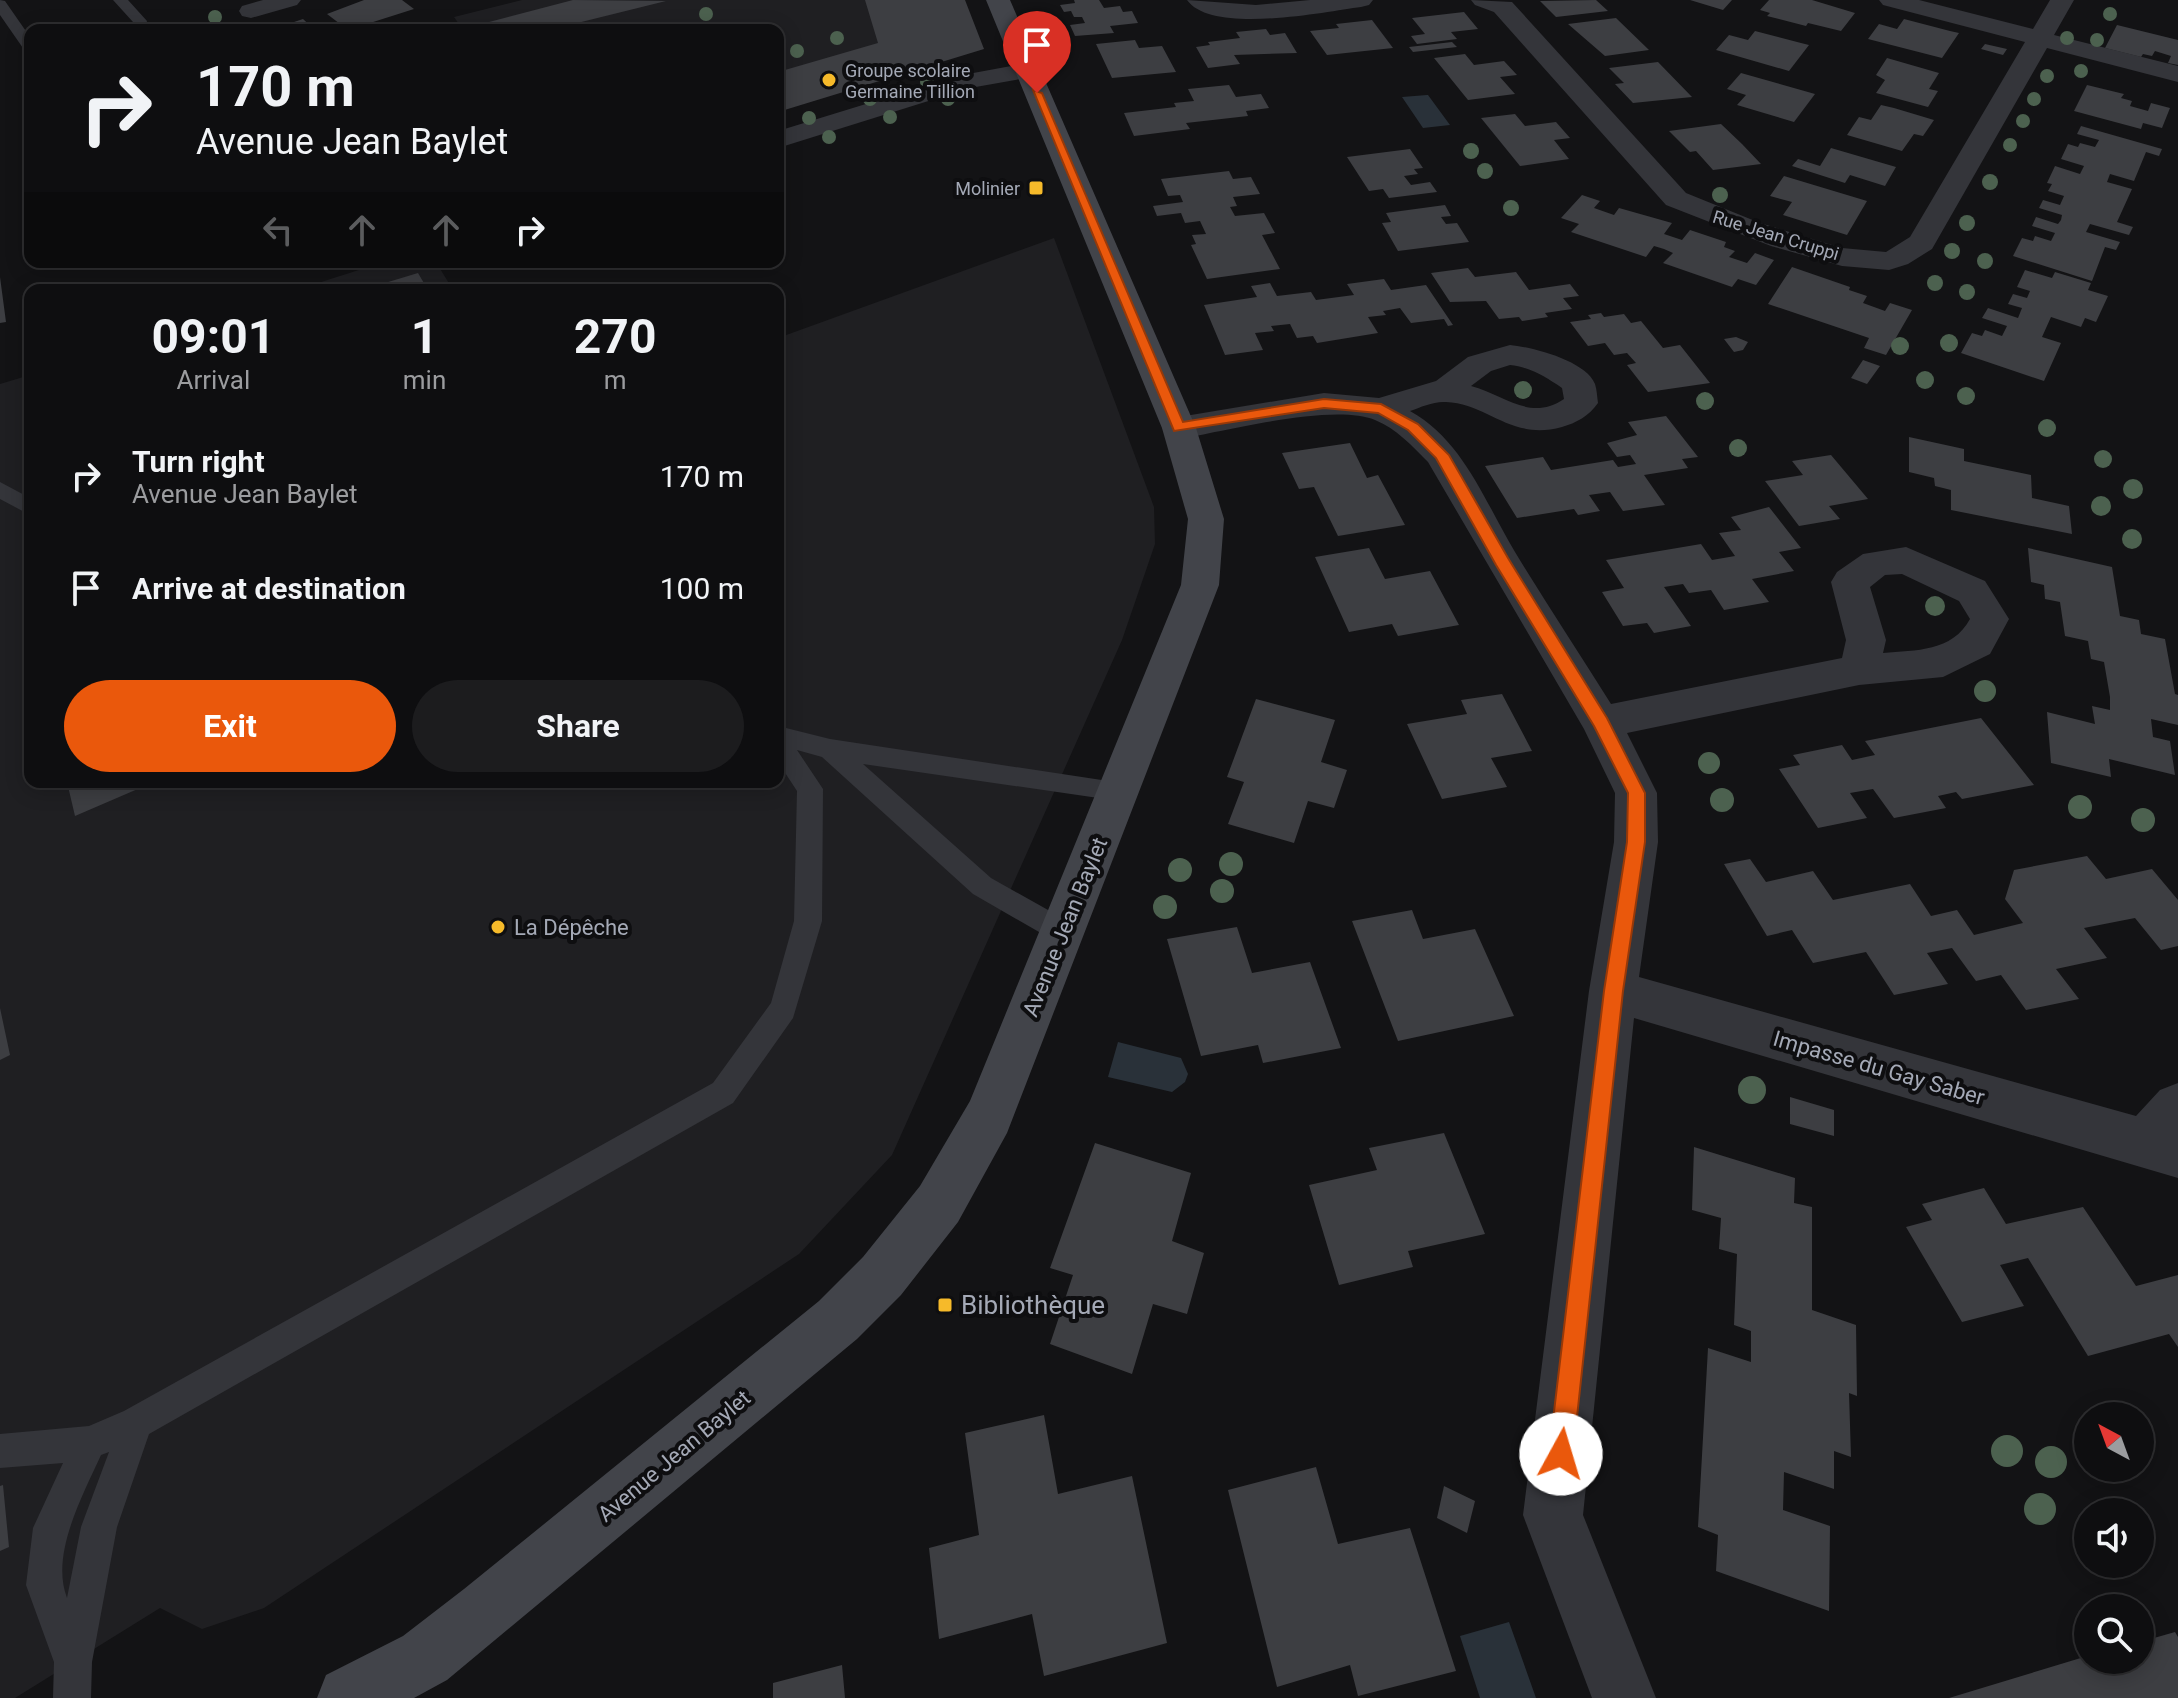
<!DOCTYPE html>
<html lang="en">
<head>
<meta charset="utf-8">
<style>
	:root { --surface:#0e0e10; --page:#1c1c1e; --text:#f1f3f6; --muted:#9b9c9f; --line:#2e2e30; --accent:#ea580c }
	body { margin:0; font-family:Roboto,sans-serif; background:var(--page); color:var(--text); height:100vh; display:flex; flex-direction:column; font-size:30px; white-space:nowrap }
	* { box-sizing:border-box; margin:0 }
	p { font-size:26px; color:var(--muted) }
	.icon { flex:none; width:44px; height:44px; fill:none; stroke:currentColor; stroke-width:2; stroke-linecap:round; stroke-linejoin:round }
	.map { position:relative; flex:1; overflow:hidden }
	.side { position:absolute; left:24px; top:284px; width:760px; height:504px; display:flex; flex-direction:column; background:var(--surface); border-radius:16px; box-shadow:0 4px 20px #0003,0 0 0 2px var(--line) }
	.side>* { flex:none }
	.hud { position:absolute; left:24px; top:24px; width:760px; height:244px; border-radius:16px; box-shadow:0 4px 20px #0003,0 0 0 2px var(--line); background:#0e0e10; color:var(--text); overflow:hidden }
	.needle { width:52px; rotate:319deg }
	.tools { position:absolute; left:2074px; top:1402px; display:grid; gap:16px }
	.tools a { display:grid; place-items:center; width:80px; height:80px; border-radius:50%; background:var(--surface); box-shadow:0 4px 20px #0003,0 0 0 2px var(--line); font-size:40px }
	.pin { position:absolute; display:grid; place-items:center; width:68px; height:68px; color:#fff; margin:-82px -34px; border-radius:50% 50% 50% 0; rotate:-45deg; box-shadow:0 0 8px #0007 }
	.pin .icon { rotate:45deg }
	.me { position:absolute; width:88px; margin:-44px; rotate:6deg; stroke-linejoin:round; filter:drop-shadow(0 0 6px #0008) }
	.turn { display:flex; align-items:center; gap:28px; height:168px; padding:0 40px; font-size:36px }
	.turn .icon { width:104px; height:104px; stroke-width:2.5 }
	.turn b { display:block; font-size:56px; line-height:68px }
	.lanes { display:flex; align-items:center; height:76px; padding:0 40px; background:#0003; justify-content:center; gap:40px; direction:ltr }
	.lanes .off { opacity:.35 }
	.eta { display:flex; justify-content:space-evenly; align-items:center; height:136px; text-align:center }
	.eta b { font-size:48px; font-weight:700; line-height:56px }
	.action { display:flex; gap:16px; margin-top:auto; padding:16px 40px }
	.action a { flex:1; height:92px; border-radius:48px; background:var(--accent); color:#fff; font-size:32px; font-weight:700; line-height:92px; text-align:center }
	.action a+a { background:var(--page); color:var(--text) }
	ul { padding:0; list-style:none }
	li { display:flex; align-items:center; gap:24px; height:112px; padding:0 40px }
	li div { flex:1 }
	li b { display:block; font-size:30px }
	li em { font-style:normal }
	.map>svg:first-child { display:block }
</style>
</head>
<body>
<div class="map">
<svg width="2178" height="1698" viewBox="0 0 2178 1698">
	<rect width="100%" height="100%" fill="#131315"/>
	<path fill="#1f1f22" d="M522,0H963L778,112V30H463L454,17Z
		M1054,238L1154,507L1155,544L1122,640L892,1155L799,1254L264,1608L202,1629L160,1608L15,1698H0V384L30,375V782H778V338Z
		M384,262H436L453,290H296Z"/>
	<path fill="#293139" d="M1427,95H1428L1450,125L1423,128L1402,97Z
		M1118,1042L1181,1058L1188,1074L1185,1082L1172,1092L1108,1077Z
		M1509,1622L1536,1698H1480L1460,1636Z"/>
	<path fill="#3d3e42" d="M364,0H402L414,9L348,30L327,14Z
		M573,0L666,1L549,30H476L474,26Z
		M865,0H965L984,49L778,112V72L878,43Z
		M1074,0H1099L1104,8L1120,6L1123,12L1132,11L1138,23L1110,26L1114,33L1075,36L1070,25L1085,23L1082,17H1074L1071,11L1064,12L1060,5L1075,3Z
		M1596,0L1608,11L1556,17L1540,1Z
		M1690,0H1732L1723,10Z
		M1769,0H1812L1855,13L1841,31L1808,23L1806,26L1767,16L1770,13L1760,10Z
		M1464,12L1478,29L1451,32L1457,39L1417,44L1411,36L1425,34L1412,18Z
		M1616,18L1649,50L1605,56L1568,24Z
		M303,19L315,30H257L270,25L273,29Z
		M1904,19L1950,31L1959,33L1942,58L1868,39L1879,24L1897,29Z
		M1372,20L1393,48L1327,55L1310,31L1339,28L1336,24Z
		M2117,25L2178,40V65L2168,63L2171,56L2155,51L2152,56L2143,54L2141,57L2105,48Z
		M1266,29L1270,35L1285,33L1297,53L1234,55L1240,64L1208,68L1196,47L1210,45L1208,42L1240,38L1236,32Z
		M1755,31L1801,43L1809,45L1789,71L1716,50L1729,35L1748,40Z
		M1135,40L1139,48L1162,46L1176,72L1112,78L1096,44Z
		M1452,42L1457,47L1413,52L1409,47Z
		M1985,44L2007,49L2003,55L1981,49Z
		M1465,54L1474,65L1504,61L1517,75L1500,77L1515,94L1468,100L1434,58Z
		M1887,58L1939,73L1929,89L1938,91L1928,107L1876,93L1885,80L1876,75Z
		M1658,62L1692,97L1633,103L1615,84L1624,83L1609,68Z
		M1741,73L1815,94L1794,122L1737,105L1746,95L1727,89Z
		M1229,85L1236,97L1261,94L1269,108L1246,111L1248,116L1186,123L1190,129L1134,136L1124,113L1176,107L1174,103L1194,101L1188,89Z
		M2087,85L2124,94L2121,98L2132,101L2130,106L2148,111L2151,103L2170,108L2162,128L2143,123L2141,129L2074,111Z
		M1881,105L1894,108L1934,120L1923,136L1914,134L1902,151L1847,135L1859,117L1871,120Z
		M1515,114L1525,126L1556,122L1570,138L1554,140L1569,159L1520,166L1481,118Z
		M1721,124L1742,144L1761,164L1713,170L1696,151L1690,152L1669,131Z
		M2081,126L2162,149L2159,156L2146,152L2134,181L2110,174L2107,182L2132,189L2117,222L2133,227L2129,235L2090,224L2086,232L2120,242L2116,250L2105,247L2092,281L2013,256L2022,238L2033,241L2035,236L2051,241L2055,233L2032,226L2036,217L2058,224L2061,220L2062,215L2039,208L2043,200L2060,205L2064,196L2048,191L2052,184L2047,183L2055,166L2080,174L2084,166L2061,159L2068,144L2078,147L2080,143L2095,147L2099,140L2077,134Z
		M1831,148L1896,167L1885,186L1850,175L1845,183L1792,166L1798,159L1820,166Z
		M1410,149L1423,168L1414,169L1418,174L1404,176L1411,185L1430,182L1437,192L1389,198L1383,189L1369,191L1347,157Z
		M1229,171L1233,179L1251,177L1260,194L1233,197L1237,206L1230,207L1235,216L1264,213L1275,233L1262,235L1280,269L1207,279L1191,245L1196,244L1192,235L1206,234L1200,221L1185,223L1181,213L1157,216L1153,206L1183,202L1180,195L1168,196L1161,179Z
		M1784,176L1867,201L1847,235L1783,215L1792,202L1770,196Z
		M1582,195L1600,201L1594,208L1614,215L1619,208L1672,223L1664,234L1682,240L1690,230L1726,242L1724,247L1735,251L1729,257L1747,263L1755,253L1774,260L1756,285L1738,279L1732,287L1663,263L1673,253L1664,249L1654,246L1646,257L1571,232L1579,224L1561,218Z
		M1445,205L1451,216L1441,217L1446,224L1457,223L1469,242L1398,251L1382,223L1391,222L1386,213Z
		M1792,267L1850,287L1849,290L1867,296L1863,303L1885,311L1890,303L1912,310L1886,355L1864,348L1869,338L1768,304Z
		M1468,268L1475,277L1516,272L1529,290L1570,284L1579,296L1563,298L1572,309L1545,313L1548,317L1522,321L1519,317L1499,319L1486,301L1450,302L1431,273Z
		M2025,270L2052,278L2055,272L2091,283L2088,290L2108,296L2096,322L2085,318L2081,327L2051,317L2042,337L2061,343L2044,381L1961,353L1972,333L1982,336L1985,330L2002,336L2007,326L1982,318L1988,308L2018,318L2022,308L2008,304L2013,294L2027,298L2030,291L2017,287Z
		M418,273L428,290H365V289Z
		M0,277L6,322L0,323Z
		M1384,279L1391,290L1426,285L1453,325L1448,326L1444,319L1411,323L1400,308L1383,311L1386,315L1368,317L1378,333L1317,343L1313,336L1297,338L1290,324L1271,326L1274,331L1255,333L1263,350L1225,355L1204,305L1257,297L1251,286L1270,283L1277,296L1311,292L1316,300L1354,295L1347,284Z
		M1601,313L1604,317L1624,314L1631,323L1641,321L1663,348L1680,345L1710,383L1648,392L1627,365L1636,363L1627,353L1614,355L1605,343L1588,346L1570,322L1591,319L1588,315Z
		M1736,337L1748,342L1743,350L1734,352L1724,339Z
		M1863,360L1880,366L1867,384L1851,378Z
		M1666,416L1698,457L1682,459L1688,468L1644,475L1665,505L1623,511L1610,492L1589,495L1600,511L1578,515L1574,509L1517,518L1485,466L1543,457L1551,470L1613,460L1618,467L1636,464L1630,455L1617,457L1607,443L1637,435L1628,422Z
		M1909,437L1964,449V461L2031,475L2032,498L2069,506L2072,534L1951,510V490L1935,486L1934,478L1909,472Z
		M1350,443L1367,478L1378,475L1405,525L1338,536L1314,487L1299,489L1282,453Z
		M1831,455L1868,499L1829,506L1840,519L1799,526L1765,481L1803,475L1792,461Z
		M1769,507L1801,548L1779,552L1794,571L1752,579L1769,602L1724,610L1711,590L1689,593L1683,584L1664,587L1691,626L1654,633L1647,623L1623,626L1602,592L1624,588L1606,560L1701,544L1712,560L1735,556L1719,533L1741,530L1731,517Z
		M1369,548L1385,579L1430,571L1459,625L1398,636L1392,624L1349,632L1315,557Z
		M2028,548L2112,567L2120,616L2139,620L2141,634L2165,639L2175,694L2178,695V725L2151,719L2153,737L2170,741L2175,775L2109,759L2111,777L2051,763L2047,712L2095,724L2092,706L2110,710V697L2104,662L2091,659L2088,641L2065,636L2060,602L2045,599L2044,585L2031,582Z
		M1502,694L1532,751L1491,758L1507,787L1442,799L1407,724L1467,714L1461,700Z
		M1256,699L1335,720L1321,762L1347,770L1334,808L1308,801L1294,843L1228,824L1244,782L1227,777Z
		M1981,718L2034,785L1962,799L1956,792L1938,796L1946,808L1894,818L1873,789L1850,793L1867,818L1818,828L1779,769L1800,765L1793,755L1842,745L1852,760L1875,755L1865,741Z
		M67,782H154L75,816Z
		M2087,856L2106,879L2152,869L2178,900V946L2161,950L2135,918L2084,928L2107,958L2056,969L2079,999L2026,1010L2001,975L1976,981L1952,948L1927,953L1948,984L1894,995L1866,952L1813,963L1792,930L1767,936L1724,864L1750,859L1766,882L1813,871L1833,900L1910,884L1931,916L1957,910L1974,935L2023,923L2005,899L2014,870Z
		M1412,910L1423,939L1475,929L1514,1016L1398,1041L1352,921Z
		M1237,927L1252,973L1310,962L1341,1048L1263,1063L1258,1045L1201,1056L1167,939Z
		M0,1008L10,1055L0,1060Z
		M1790,1097L1834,1110V1136L1790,1124Z
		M1444,1133L1485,1234L1408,1251L1413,1267L1339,1285L1309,1185L1377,1170L1369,1148Z
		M1095,1143L1191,1173L1172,1241L1204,1253L1187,1314L1153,1304L1132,1374L1050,1344L1073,1275L1050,1268Z
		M1694,1147L1795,1178L1794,1203L1812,1207V1310L1856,1325L1857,1396L1849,1393L1851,1457L1834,1451V1489L1784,1472L1783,1510L1830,1526L1829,1611L1716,1571L1718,1535L1698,1527L1708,1348L1751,1362V1331L1734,1325L1737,1254L1719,1249L1721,1218L1692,1210Z
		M1984,1188L2006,1224L2083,1207L2136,1286L2178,1275V1347L2169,1334L2088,1356L2028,1258L2000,1265L2024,1306L1962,1322L1906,1227L1932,1220L1922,1204Z
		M1044,1415L1058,1494L1132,1476L1167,1643L1044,1676L1032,1614L939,1639L929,1548L979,1535L965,1433Z
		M1316,1467L1338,1544L1410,1528L1456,1671L1358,1696L1350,1665L1277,1687L1228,1490Z
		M3,1485L9,1547L0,1551V1486Z
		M1444,1486L1475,1501L1467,1533L1437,1518Z
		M2175,1632L2178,1637V1698H1949L2084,1657L2090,1668L2121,1660H2140V1655L2145,1654L2140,1642Z
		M842,1665L845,1698H773V1683Z"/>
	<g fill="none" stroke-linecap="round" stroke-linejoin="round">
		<path fill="#34353a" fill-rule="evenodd" d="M0,0L5,1L30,37V52L25,51L0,15Z
			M113,0H128L147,21L145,30H131L133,22Z
			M0,482L30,498V515L0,499Z
			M778,726L830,739L1128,784L1132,791L1128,798L1119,801L863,764L991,878L1073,924L1077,932L1073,940L1063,944L1053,940L973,894L822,757L797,750L823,789L822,921L793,1018L733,1103L149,1434L117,1527L92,1662L91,1698H53L54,1662L26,1585L33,1528L63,1463L0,1468V1434L89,1426L124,1411L713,1083L771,1003L794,921L797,791L778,762ZM109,1452L81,1527L67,1598C50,1554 83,1495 101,1455Z"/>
		<path fill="#34353a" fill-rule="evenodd" d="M263,0H301L297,5L251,18L242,16L239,11L242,6Z
			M1187,0L1256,5L1310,0H1373L1369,5L1361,7C1323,12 1212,35 1187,0Z
			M1471,0L1512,2L1686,193L1760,223L1842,248L1886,252L1910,237L2025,42L1883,5L1879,0H1919L2033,29L2050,0H2074L2054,35L2178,66V82L2047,48L1932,249L1908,264L1889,270L1842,266L1771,246L1666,205L1494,12L1475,5Z
			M1028,63L1037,66L1041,71L1037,76L970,88L778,148V131L957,76Z
			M1510,345C1532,347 1586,361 1595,384C1597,390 1597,397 1598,403C1589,416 1576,423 1562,427C1511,441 1489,404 1446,402C1434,401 1421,407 1410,411C1463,440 1485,502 1515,552C1546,603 1579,653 1611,704L1842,658L1846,640L1831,582L1837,572L1863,554L1906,547L1985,581L2009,619L1990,654L1943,677L1859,685L1627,733L1657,793L1658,842L1639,977L2136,1116L2160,1090L2178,1083V1178L1634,1018L1583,1515L1656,1698H1592L1523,1515L1589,991L1614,842L1615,793L1584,729L1428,462C1412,446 1397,429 1375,420C1332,403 1227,431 1179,439L1167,436L1162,428L1167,420L1179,417L1324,393L1379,398L1436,381L1468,357ZM1510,365C1530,367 1546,377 1562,388L1564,399C1530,422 1505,395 1471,386L1491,371ZM1902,574L1959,601L1970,619C1952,652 1916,650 1883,653L1886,640L1870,587L1885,575Z"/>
		<path fill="#42444a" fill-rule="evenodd" d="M986,0H1010L1196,428L1224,519L1219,585L1007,1133L958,1222L901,1295L857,1339L447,1680L414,1698H317L326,1675L403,1636L464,1589L819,1301L863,1257L920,1186L970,1101L1181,585L1188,519L1162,428Z"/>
	</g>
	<g fill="#4c614f">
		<circle cx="706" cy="14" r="7"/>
		<circle cx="2110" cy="14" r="7"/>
		<circle cx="215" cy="17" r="7"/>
		<circle cx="837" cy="38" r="7"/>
		<circle cx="2067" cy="38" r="7"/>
		<circle cx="2097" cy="40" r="7"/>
		<circle cx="797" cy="51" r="7"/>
		<circle cx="2081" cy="71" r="7"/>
		<circle cx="2047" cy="76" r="7"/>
		<circle cx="927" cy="82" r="7"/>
		<circle cx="870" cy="99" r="7"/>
		<circle cx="948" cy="99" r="7"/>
		<circle cx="2034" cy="99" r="7"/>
		<circle cx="890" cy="117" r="7"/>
		<circle cx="809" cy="118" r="7"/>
		<circle cx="2023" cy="121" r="7"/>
		<circle cx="829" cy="137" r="7"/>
		<circle cx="2010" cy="145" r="7"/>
		<circle cx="1471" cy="151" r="8"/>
		<circle cx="1485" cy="171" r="8"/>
		<circle cx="1990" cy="182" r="8"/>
		<circle cx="1720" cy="195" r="8"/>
		<circle cx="1511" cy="208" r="8"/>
		<circle cx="1967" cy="223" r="8"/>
		<circle cx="1952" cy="251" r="8"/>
		<circle cx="1985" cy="261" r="8"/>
		<circle cx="1935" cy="283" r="8"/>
		<circle cx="1967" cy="292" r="8"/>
		<circle cx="1949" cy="343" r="9"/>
		<circle cx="1900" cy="346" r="9"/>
		<circle cx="1925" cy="380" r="9"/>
		<circle cx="1523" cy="390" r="9"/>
		<circle cx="1966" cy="396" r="9"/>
		<circle cx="1705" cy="401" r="9"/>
		<circle cx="2047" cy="428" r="9"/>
		<circle cx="1738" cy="448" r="9"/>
		<circle cx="2103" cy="459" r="9"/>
		<circle cx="2133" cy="489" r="10"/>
		<circle cx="2101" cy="506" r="10"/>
		<circle cx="2132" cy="539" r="10"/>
		<circle cx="1935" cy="606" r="10"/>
		<circle cx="1985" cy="691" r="11"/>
		<circle cx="1709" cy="763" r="11"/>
		<circle cx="1722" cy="800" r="12"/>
		<circle cx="2080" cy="807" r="12"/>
		<circle cx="2143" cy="820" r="12"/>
		<circle cx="1231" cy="864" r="12"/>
		<circle cx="1180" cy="870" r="12"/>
		<circle cx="1222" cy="891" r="12"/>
		<circle cx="1165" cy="907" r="12"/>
		<circle cx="1752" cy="1090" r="14"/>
		<circle cx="2007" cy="1451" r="16"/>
		<circle cx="2051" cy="1462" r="16"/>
		<circle cx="2040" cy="1509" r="16"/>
	</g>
	<path fill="#ea580c" stroke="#983908" stroke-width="2" d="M1033,90L1042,93L1183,422L1324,399L1381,404L1418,424L1449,455L1508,558L1607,718L1645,793V842L1623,991L1573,1454L1569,1462L1561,1466L1552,1462L1549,1454L1604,991L1627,842L1628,793L1594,726L1496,565L1436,458L1408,430L1378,413L1324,408L1174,431Z"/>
	<g fill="#f6ba2a" stroke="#0e0e10" stroke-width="3">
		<circle cx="829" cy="80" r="8"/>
		<rect x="1028" y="180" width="16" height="16" rx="4"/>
		<circle cx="498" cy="927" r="8"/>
		<rect x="937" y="1297" width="16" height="16" rx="4"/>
	</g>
	<g text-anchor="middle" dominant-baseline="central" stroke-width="8" stroke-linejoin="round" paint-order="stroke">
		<g font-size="18" fill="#a4a9b6" stroke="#0e0e10" text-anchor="start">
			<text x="845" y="70">Groupe scolaire<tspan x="845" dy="21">Germaine Tillion</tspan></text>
			<text x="1020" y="188" text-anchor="end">Molinier</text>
		</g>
		<g font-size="18" fill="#a4a9b6" stroke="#0e0e10">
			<text transform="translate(1776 235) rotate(17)">Rue Jean Cruppi</text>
		</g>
		<g font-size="22" fill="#a4a9b6" stroke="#0e0e10" text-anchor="start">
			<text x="514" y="927">La Dépêche</text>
		</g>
		<g font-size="22" fill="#a4a9b6" stroke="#0e0e10">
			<text transform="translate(1065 927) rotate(-68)">Avenue Jean Baylet</text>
			<text transform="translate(1879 1068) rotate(16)">Impasse du Gay Saber</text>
			<text transform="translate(674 1456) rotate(-40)">Avenue Jean Baylet</text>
		</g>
		<g font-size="26" fill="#a4a9b6" stroke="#0e0e10" text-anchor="start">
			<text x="961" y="1305">Bibliothèque</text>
		</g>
	</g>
</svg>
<div class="tools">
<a><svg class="needle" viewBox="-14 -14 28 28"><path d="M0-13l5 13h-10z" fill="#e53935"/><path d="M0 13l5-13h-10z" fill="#9b9c9f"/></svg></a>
<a><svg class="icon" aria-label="sound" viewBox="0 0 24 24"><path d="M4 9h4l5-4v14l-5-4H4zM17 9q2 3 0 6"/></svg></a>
<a><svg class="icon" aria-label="search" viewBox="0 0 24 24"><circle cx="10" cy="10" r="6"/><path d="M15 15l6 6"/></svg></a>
</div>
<div class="pin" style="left:1037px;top:93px;background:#d93025"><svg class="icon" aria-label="arrive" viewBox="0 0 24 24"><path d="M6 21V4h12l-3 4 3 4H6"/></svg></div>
<svg class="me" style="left:1561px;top:1454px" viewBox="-20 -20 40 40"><circle r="19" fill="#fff"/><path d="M0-13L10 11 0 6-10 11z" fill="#ea580c"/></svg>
<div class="hud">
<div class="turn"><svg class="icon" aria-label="right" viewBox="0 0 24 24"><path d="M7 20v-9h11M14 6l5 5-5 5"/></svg><div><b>170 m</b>Avenue Jean Baylet</div></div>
<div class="lanes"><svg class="icon off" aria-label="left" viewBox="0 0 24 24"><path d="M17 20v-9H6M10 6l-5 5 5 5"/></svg><svg class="icon off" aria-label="ahead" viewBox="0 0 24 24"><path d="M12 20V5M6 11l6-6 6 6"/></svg><svg class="icon off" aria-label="ahead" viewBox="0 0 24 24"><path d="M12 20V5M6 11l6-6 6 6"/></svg><svg class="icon" aria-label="right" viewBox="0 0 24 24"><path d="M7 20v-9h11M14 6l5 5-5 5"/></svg></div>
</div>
<section class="side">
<div class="eta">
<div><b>09:01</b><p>Arrival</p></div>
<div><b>1</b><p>min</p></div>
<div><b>270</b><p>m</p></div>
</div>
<ul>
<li><svg class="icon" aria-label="right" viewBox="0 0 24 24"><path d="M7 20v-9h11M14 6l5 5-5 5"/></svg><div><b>Turn right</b><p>Avenue Jean Baylet</p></div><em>170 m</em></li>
<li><svg class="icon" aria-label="arrive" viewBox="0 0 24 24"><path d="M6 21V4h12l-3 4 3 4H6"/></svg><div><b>Arrive at destination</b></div><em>100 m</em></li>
</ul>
<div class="action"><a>Exit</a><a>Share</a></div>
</section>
</div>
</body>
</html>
